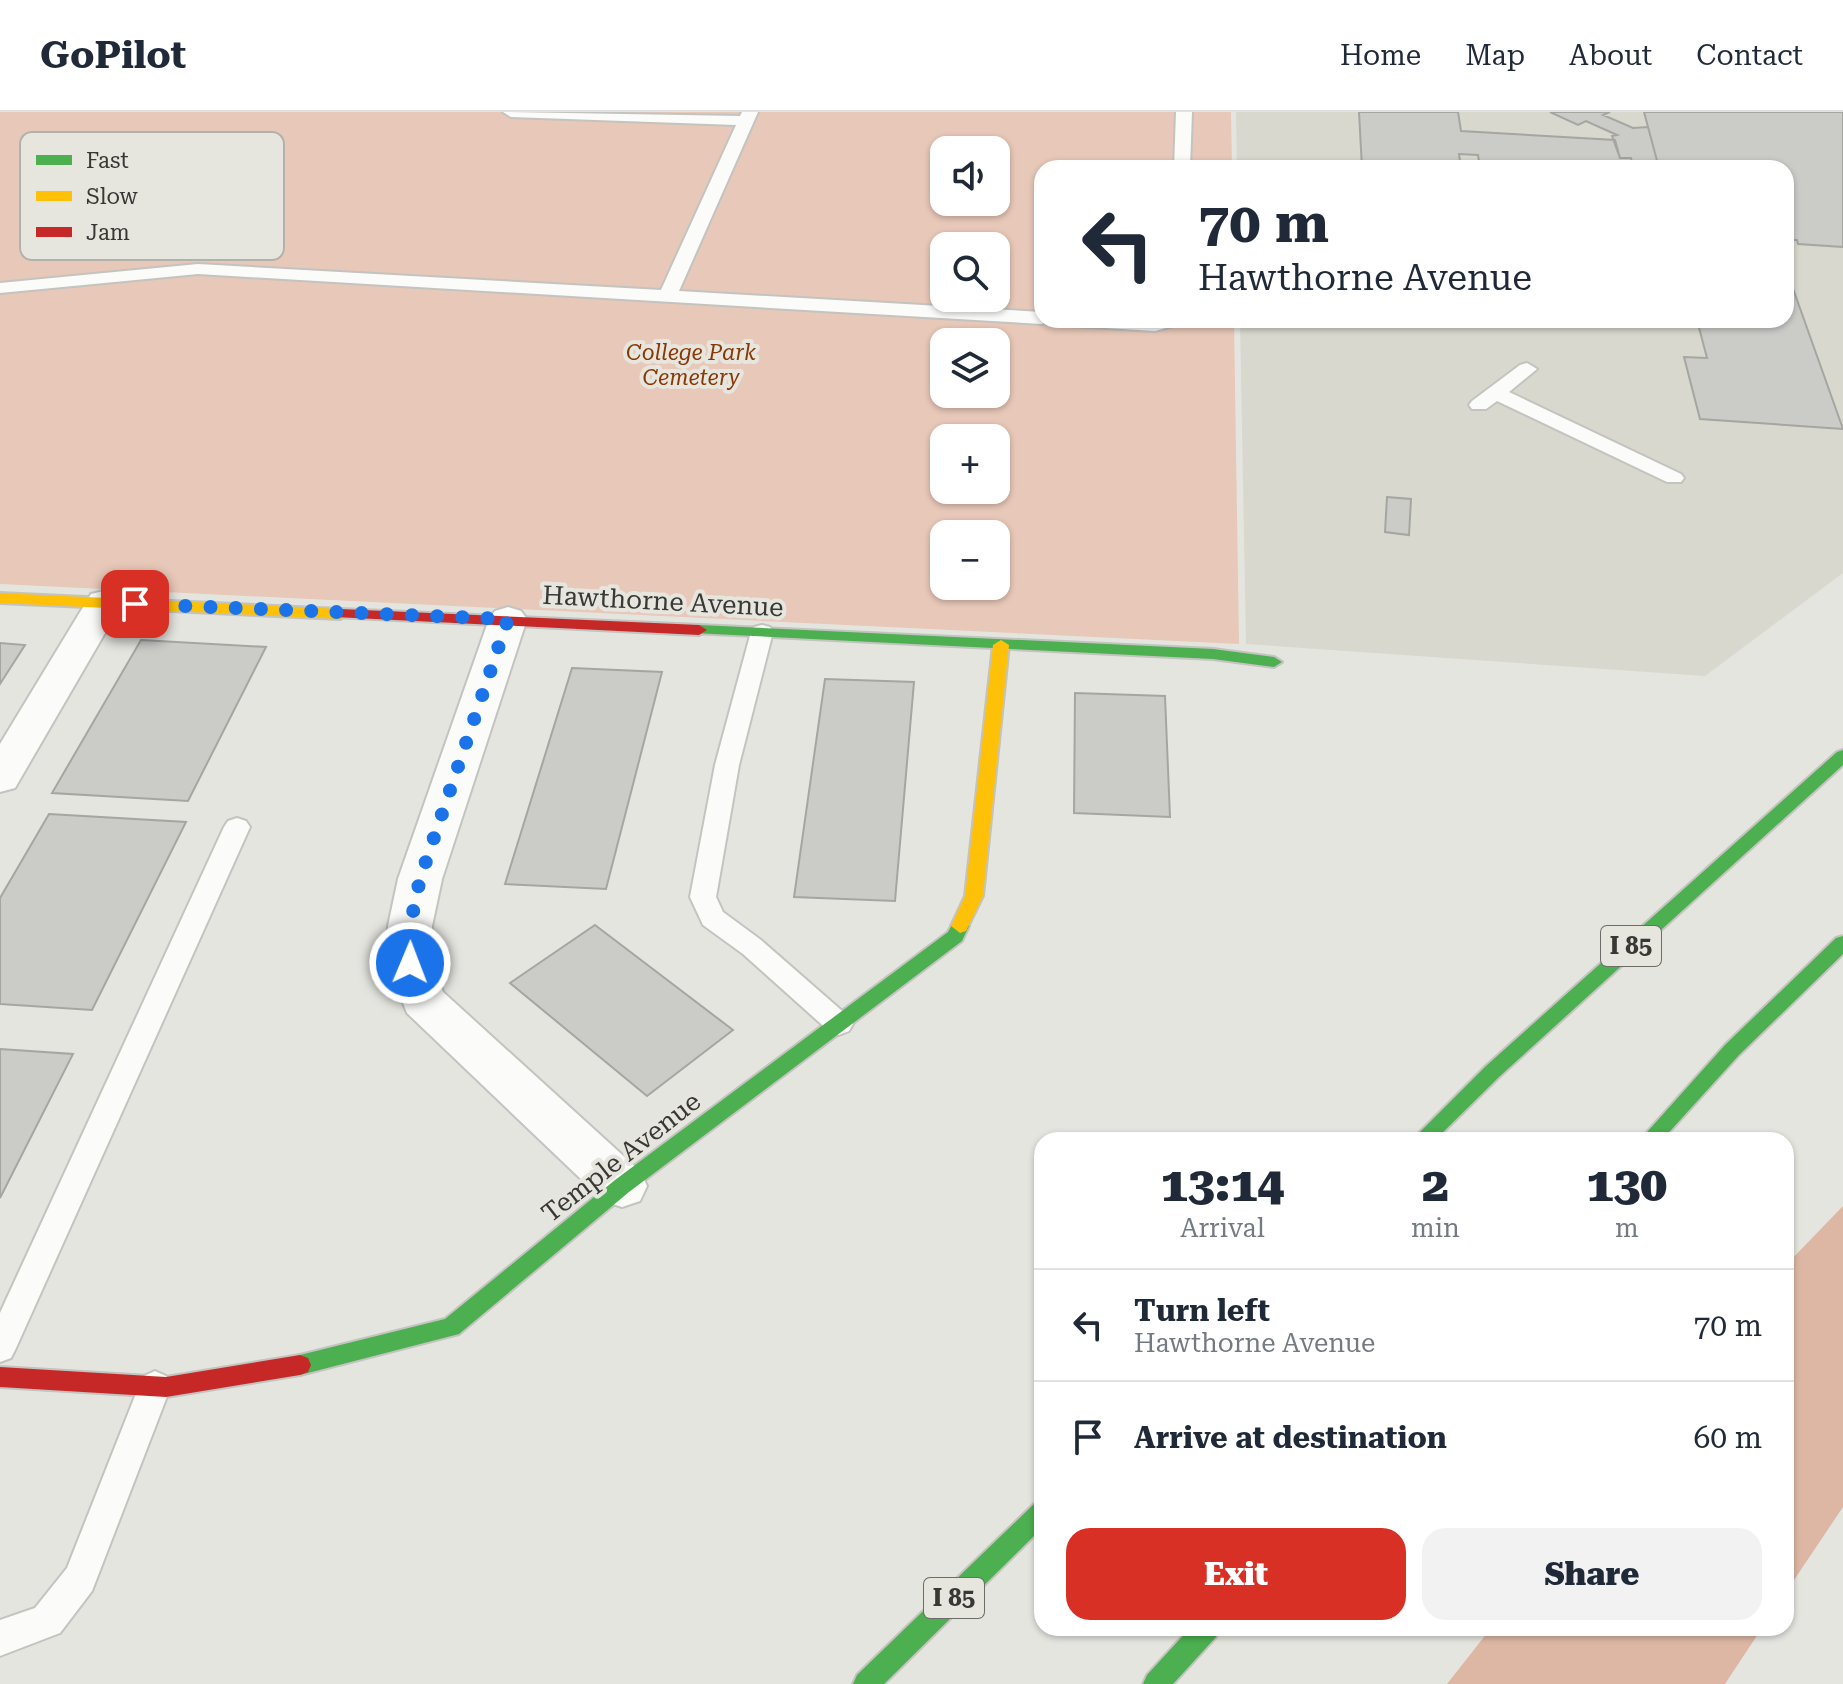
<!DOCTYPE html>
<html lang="en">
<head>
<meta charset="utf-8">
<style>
	:root { --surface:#fff; --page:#f2f2f3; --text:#1f2937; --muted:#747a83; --line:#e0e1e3; --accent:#d93025 }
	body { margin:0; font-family:"Roboto Serif",serif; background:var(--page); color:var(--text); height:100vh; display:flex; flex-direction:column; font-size:30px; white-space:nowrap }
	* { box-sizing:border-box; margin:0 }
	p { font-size:26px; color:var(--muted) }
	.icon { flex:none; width:44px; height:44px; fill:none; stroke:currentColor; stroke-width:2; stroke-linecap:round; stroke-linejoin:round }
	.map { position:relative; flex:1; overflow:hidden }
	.drawer { position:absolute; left:1034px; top:1020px; width:760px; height:504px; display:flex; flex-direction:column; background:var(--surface); border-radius:24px; box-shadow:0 2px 6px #0004 }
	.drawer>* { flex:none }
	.guide { position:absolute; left:1034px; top:48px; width:760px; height:168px; border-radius:24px; box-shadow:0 2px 6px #0004; background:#fff; color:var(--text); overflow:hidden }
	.controls { position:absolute; left:930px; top:24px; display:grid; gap:16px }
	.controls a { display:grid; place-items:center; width:80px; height:80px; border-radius:16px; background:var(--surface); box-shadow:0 2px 6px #0004; font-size:40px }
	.pin { position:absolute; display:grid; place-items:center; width:68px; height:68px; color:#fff; margin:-34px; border-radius:16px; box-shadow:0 4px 12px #0006 }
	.me { position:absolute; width:88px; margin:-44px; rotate:1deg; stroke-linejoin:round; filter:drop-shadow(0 0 6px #0008) }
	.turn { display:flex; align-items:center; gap:28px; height:168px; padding:0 32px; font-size:36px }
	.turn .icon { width:104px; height:104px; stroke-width:2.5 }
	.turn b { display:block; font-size:56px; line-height:68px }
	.eta { display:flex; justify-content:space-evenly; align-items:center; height:136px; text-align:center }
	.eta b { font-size:48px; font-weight:800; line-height:56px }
	.primary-button { display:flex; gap:16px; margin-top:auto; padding:16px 32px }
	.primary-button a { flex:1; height:92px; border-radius:24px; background:var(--accent); color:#fff; font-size:32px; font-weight:800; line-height:92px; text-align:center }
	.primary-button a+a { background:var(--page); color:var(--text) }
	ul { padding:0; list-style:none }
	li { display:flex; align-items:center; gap:24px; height:112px; padding:0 32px; border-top:2px solid var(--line) }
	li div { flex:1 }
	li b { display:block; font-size:30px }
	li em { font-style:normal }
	header { display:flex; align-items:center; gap:48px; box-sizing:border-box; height:112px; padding:0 40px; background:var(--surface); border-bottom:2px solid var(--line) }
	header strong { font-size:38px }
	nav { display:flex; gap:44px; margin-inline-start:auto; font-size:28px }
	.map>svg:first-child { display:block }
</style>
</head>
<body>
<header>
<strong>GoPilot</strong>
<nav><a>Home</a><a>Map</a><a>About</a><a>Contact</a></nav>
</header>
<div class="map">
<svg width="1843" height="1572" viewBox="0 0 1843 1572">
	<rect width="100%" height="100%" fill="#e5e5e0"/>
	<path fill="#d8d8ce" d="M1236,0H1843V461L1705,564L1246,532L1240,208H1786V56H1237Z"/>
	<path fill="#e8c8b8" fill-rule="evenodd" d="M0,0H1231L1232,56H1042V208H1234L1239,532L0,472ZM944,38H996V90H944ZM944,134H996V186H944ZM944,230H996V282H944ZM944,326H996V378H944ZM944,422H996V474H944Z"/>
	<path fill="#ddb7a4" d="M1843,1094V1395L1786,1480V1153Z
		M1491,1516H1762L1725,1572H1447Z"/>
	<path fill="#cbccc8" stroke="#a5a6a2" stroke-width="2" d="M1359,0H1458L1461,19L1615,28L1620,46H1631L1633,56H1480L1478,43L1459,42L1461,56H1362Z
		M1550,0H1610L1603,3L1633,16L1648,15L1659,56H1633L1631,46H1620L1612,24L1617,23L1586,9L1578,13Z
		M1644,0H1843V135L1798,132L1797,128H1786V56H1659Z
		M1786,157L1843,317L1700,307L1684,245L1707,246L1697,208H1786Z
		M1387,385L1411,387L1409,423L1385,420Z
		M141,528L266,535L188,689L52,681Z
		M0,531L25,533L0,572Z
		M572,556L662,560L606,777L505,772Z
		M825,567L914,570L895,789L794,785Z
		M1075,581L1165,584L1170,705L1074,701Z
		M49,702L186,710L92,898L0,892V786Z
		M595,813L733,918L647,984L510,871Z
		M0,937L73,942L0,1086Z"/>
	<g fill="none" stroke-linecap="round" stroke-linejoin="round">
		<g stroke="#c3c3bf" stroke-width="4">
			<path id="lane" d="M503,0L740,4L742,0H758L679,179L1042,200V208H1050L1042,212L198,162L0,181V171L198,152L661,178L736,13L511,5Z
				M1176,0H1192L1190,56H1174Z
				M1063,208H1182L1180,212L1155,219L1072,214Z
				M1527,251L1537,257L1509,280L1681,362L1684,366L1681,370H1667L1497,289L1486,297H1472L1469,293L1472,289L1520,253Z
				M762,513L770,515L773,520L739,653L716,785L723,800L761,828L849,905L853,912L849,919L839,923L829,919L743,842L703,813L690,785L715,653L751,520L754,515Z
				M237,706L246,709L250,715L16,1236L11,1246L0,1250V1201L224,715L228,709Z
				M155,1259L166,1264L171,1274L92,1479L60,1521L0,1544V1508L35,1496L67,1456L139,1274L144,1264Z"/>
		</g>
		<g stroke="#c3c3bf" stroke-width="4">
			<path id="street" d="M104,479L117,482L123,490L15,676L0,680V632L91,482Z
				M508,495L521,499L527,507L442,767L432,814L433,851L443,880L640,1059L647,1074L640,1089L622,1095L604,1089L407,901L387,851L388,814L398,767L489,507L495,499Z"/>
		</g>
		<g stroke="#c3c3bf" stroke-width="4">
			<path id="fast" d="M699,513L1213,537L1274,545L1282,550L1274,555L1213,547L693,521L691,518L693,515Z
				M1843,638V653L1500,964L1435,1028H1412L1486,954L1837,640Z
				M960,807L969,814L962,829L629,1080L459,1222L300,1263L292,1260L289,1253L292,1246L300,1243L445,1207L615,1068L948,820L954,809Z
				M1843,824V842L1739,943L1662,1028H1640L1725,933L1836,826Z
				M1042,1389V1416L884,1572H853L857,1563L1034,1392Z
				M1190,1516H1219L1216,1525L1173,1572H1143L1147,1563Z"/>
		</g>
		<g stroke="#c3c3bf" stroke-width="4">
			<path id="slow" d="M0,481L340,497L348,502L340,507L0,491Z
				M1001,528L1009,533L983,784L966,819L960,821L951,814L965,784L993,533Z"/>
		</g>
		<g stroke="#c3c3bf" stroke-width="4">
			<path id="jam" d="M340,497L699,513L707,518L699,523L335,505L332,502L335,499Z
				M300,1243L308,1246L311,1253L308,1260L300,1263L166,1285L0,1275V1255L166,1265Z"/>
		</g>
		<use href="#lane" fill="#fbfbfa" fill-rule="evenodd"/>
		<use href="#street" fill="#fbfbfa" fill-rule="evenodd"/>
		<use href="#fast" fill="#4caf50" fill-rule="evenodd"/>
		<use href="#slow" fill="#ffc107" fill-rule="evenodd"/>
		<use href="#jam" fill="#c62828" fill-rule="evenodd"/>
	</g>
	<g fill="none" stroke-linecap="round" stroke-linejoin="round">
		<path stroke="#1a73e8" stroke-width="14" stroke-dasharray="0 25.2" d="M135,492L508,507L420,767L410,814V851"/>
	</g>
	<g text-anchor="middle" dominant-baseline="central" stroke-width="8" stroke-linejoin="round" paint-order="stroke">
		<g font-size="22" font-style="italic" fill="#8a3703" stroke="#e6e6df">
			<text x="691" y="240">College Park<tspan x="691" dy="25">Cemetery</tspan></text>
		</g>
		<g fill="#e6e6df" stroke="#6c6c68" stroke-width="2">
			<rect x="1601" y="814" width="60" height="40" rx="6"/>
			<rect x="924" y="1466" width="60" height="40" rx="6"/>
		</g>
		<g font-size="24" font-weight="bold" fill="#383835">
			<text x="1631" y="834">I 85</text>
			<text x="954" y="1486">I 85</text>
		</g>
		<g font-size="26" fill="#383835" stroke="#e6e6df">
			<text transform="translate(663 489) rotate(3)">Hawthorne Avenue</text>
			<text transform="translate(621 1045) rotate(-38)">Temple Avenue</text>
		</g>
	</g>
	<rect x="20" y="20" width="264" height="128" rx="12" fill="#e6e6df" stroke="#b2b2ac" stroke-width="2"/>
	<rect x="36" y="43" width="36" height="10" fill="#4caf50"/>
	<rect x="36" y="79" width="36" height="10" fill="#ffc107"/>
	<rect x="36" y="115" width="36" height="10" fill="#c62828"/>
	<g font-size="22" fill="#383835">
		<text x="86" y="56">Fast</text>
		<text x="86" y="92">Slow</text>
		<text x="86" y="128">Jam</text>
	</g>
</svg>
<div class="controls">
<a><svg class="icon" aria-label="sound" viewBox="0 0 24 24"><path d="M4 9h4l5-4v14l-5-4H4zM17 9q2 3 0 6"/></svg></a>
<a><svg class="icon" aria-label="search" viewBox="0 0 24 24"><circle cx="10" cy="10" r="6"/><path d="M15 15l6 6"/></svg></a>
<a><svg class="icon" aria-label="layers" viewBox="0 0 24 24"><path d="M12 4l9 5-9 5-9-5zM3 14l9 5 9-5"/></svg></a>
<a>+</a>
<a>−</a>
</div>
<div class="pin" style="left:135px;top:492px;background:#d93025"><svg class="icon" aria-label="arrive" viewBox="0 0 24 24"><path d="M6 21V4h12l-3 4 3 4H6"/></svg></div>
<svg class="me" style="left:410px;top:851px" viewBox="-20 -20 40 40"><circle r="17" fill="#1a73e8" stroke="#fff" stroke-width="3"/><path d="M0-11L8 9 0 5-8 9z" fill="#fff"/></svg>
<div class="guide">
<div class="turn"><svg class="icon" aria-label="left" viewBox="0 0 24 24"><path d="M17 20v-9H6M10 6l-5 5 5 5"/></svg><div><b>70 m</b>Hawthorne Avenue</div></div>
</div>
<section class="drawer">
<div class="eta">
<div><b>13:14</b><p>Arrival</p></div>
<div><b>2</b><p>min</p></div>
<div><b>130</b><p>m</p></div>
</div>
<ul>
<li><svg class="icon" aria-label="left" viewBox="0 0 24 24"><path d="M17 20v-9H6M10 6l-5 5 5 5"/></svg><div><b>Turn left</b><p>Hawthorne Avenue</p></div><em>70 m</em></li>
<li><svg class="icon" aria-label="arrive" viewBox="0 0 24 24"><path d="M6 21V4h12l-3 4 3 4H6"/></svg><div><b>Arrive at destination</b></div><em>60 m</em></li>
</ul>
<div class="primary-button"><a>Exit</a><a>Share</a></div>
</section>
</div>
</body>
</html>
